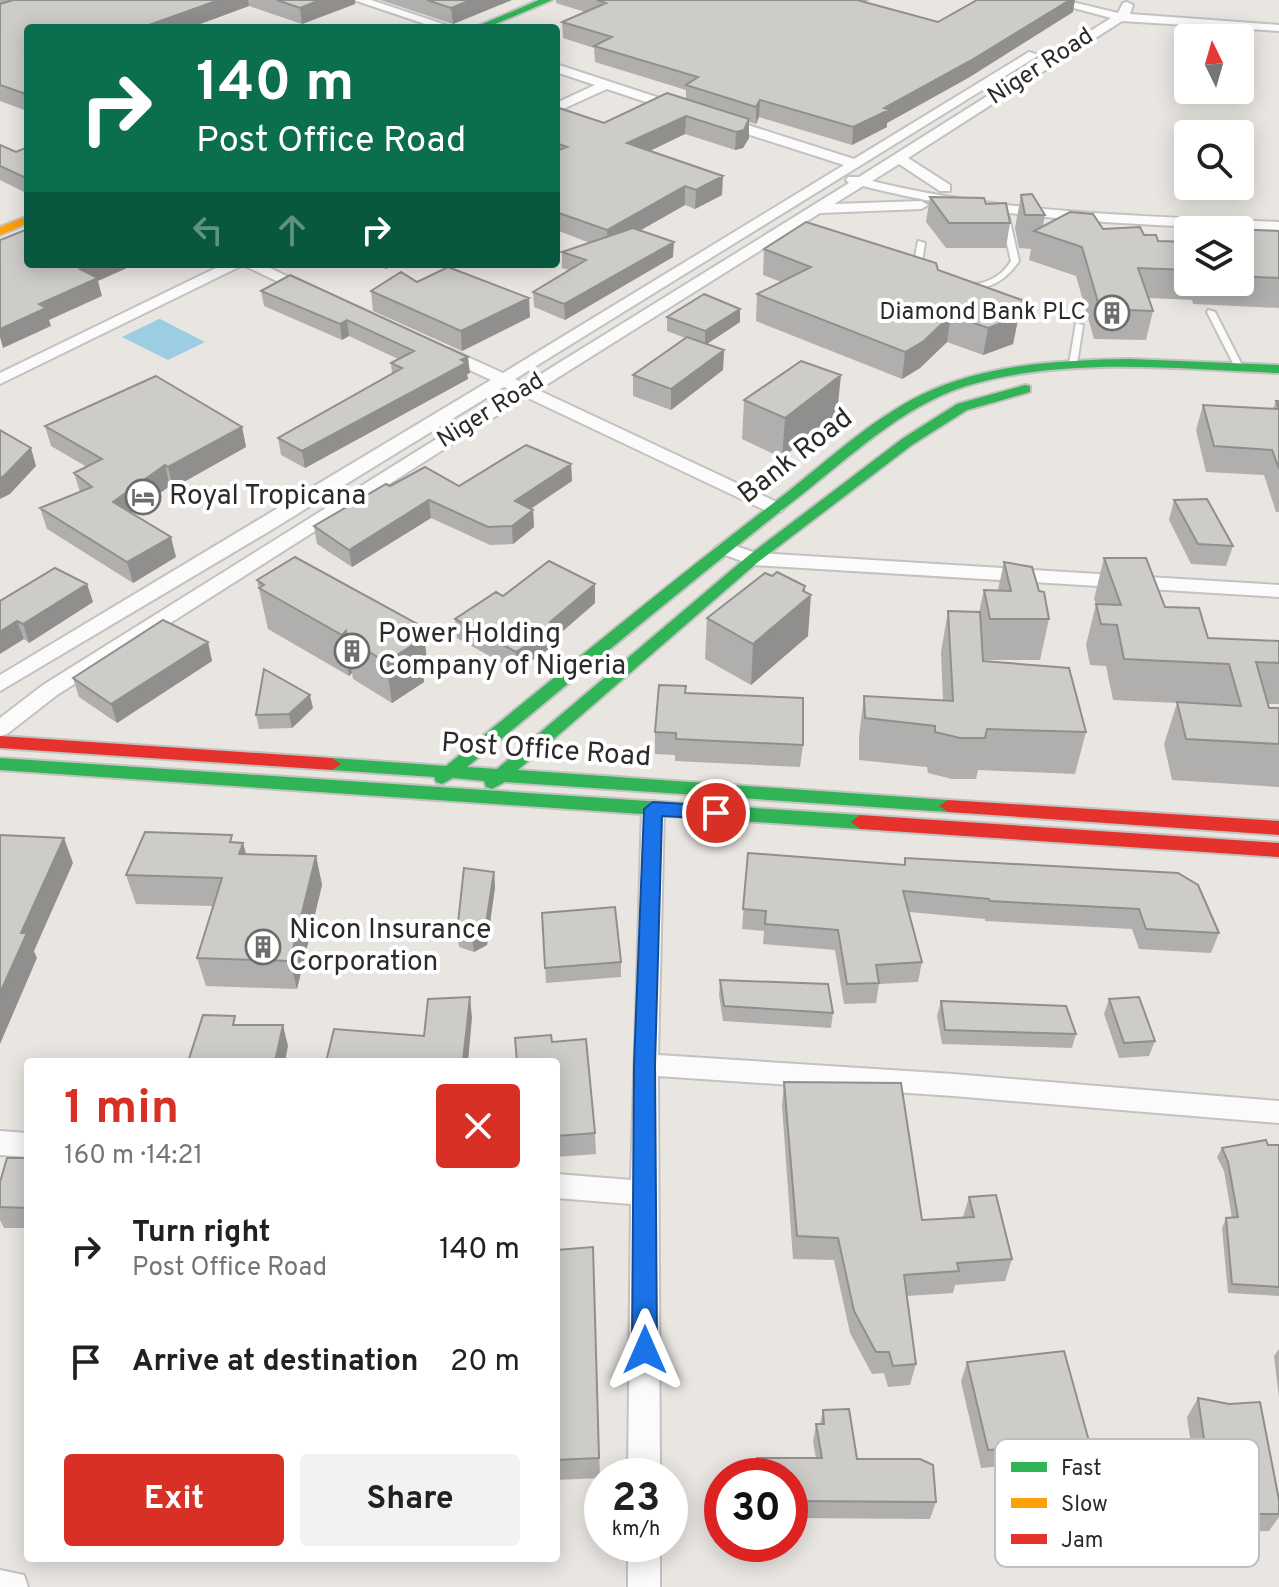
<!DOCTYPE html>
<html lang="en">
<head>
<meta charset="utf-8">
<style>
	:root { --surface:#fff; --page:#f2f2f2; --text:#202124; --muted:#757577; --accent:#d93025 }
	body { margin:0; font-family:Overpass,sans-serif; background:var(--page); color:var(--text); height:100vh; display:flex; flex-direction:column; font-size:30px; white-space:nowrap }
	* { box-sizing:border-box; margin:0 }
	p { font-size:26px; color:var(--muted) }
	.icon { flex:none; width:44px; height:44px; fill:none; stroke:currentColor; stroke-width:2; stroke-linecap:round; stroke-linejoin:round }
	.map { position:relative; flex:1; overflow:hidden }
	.sheet { position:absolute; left:24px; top:1058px; width:536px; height:504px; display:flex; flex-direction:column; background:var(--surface); border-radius:8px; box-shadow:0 4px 20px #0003 }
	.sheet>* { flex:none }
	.hud { position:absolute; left:24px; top:24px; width:536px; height:244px; border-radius:8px; box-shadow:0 4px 20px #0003; background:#0b6e4f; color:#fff; overflow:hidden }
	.needle { width:52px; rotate:355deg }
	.controls { position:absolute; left:1174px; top:24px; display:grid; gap:16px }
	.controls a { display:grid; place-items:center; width:80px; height:80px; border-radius:8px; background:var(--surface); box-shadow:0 4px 20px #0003; font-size:40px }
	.speed { position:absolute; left:584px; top:1458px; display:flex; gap:16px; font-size:40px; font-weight:700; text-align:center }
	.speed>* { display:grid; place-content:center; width:104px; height:104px; border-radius:50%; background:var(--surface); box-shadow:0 4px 20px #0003; line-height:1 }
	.speed small { font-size:20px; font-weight:400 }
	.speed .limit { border:12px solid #d22; background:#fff; color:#111 }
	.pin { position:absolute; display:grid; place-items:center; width:68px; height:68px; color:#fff; margin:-34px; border:4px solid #fff; border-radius:50%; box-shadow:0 2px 8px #0007 }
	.me { position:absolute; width:88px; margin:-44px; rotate:0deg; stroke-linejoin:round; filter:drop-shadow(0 0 6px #0008) }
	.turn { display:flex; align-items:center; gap:28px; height:168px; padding:0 40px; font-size:36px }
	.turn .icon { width:104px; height:104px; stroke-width:2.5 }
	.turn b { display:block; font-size:56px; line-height:68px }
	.lanes { display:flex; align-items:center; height:76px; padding:0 40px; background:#0003; justify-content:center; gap:40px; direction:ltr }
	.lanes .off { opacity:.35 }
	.round { display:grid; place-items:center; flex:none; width:84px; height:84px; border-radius:8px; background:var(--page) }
	.summary { display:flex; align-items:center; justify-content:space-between; height:136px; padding:0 40px }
	h1 { font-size:48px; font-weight:700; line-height:60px; color:var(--accent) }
	.action { display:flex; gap:16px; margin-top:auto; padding:16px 40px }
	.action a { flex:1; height:92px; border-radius:8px; background:var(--accent); color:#fff; font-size:32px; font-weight:700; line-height:92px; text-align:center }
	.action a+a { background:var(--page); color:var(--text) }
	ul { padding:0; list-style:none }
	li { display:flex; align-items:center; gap:24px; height:112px; padding:0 40px }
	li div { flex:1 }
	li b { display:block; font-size:30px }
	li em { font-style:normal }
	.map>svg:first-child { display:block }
</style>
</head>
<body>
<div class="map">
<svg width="1279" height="1587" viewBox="0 0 1279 1587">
	<rect width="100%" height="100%" fill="#e9e6e2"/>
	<path fill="#9ccde3" d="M159,319H160L205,342L168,360L122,337Z"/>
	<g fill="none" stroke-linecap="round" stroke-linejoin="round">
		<g stroke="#c3c2c1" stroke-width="4">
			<path id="lane" d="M1005,215L1009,217L1019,261C1007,279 991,289 969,289V285C988,283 1001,277 1011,261L1001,217Z
				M918,241L925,243L922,262L926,270L922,272H919L914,262Z
				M1208,310L1215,312L1243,367L1242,369H1236L1235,367L1207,312Z
				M1076,323L1083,325L1077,364L1073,366L1069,364Z"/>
		</g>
		<g stroke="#c3c2c1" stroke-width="4">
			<path id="street" d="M354,0H371L455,28H437Z
				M1044,0H1064L1118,13L1123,3L1127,2L1133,5L1130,14L1279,25V31L1122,21L908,158L950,185V191H940L899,164L872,181C1005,214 1143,216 1279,222V230C1139,225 999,221 863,186L834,204L921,201L928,205L921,209L820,213L538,390L781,504L784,508L781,512H769L526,397L57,695L7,734L0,736V718L43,685L513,391L504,387L268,532L0,691V675L491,380L438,355V349H450L503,373L844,165L716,124V118H726L854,159L1029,52L1039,55L515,379L525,384L849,183L846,180L848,177H859L1111,18Z
				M556,64L684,106L686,109L676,112L607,89L556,112V103L595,85L556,72Z
				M224,264H262L319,292L316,295H306L243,265L0,384V373Z
				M724,542L756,553L1279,585V597L753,565L717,552L715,548Z
				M653,801L661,803L664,809L658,1055L953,1074L1279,1101V1123L953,1096L658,1076L660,1476H628L631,1204L556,1198V1174L631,1180L642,809L645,803Z
				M0,1131L28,1133V1157L0,1155Z
				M628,1544H660V1587H628Z
				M0,1570L24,1575L28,1587H0Z"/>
		</g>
		<g stroke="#c3c2c1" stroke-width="4">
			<path id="fast" d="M539,0H552L486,28H473Z
				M1130,359L1279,365V373C1176,369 1067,356 966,386C903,406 851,456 800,496C687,584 578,676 467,767L497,769L748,556L902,439L957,404L1025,385L1030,386V392L967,410L912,445L758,562L518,770L948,800L957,806L954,811L948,812L505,782L492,789L486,787L484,781L453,778L442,784L436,782L434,777L332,770L323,764L332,758L446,766C555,677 664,587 776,501C823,465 869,420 923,394C986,364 1061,360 1130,359Z
				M0,758L860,815L869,822L860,829L0,770Z"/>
		</g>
		<g stroke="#c3c2c1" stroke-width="4">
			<path id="slow" d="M28,216V223L0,235V227Z"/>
		</g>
		<g stroke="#c3c2c1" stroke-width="4">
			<path id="jam" d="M0,736L332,758L341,764L332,770L0,748Z
				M948,800L1279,821V835L948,812L939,806Z
				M860,815L1279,843V857L860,829L851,822Z"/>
		</g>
		<use href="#lane" fill="#fcfbfb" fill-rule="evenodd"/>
		<use href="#street" fill="#fcfbfb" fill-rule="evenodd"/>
		<use href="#fast" fill="#30b455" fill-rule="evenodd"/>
		<use href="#slow" fill="#ff9f0a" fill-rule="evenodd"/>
		<use href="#jam" fill="#e5322d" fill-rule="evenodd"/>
	</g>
	<path fill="#b1afad" d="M0,0H355V4L302,24L249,6L189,28H28L27,111L0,101Z
		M380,0H512L453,24Z
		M556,0H869L865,2L938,22L1073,12L968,78L887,123V127L852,145L759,117L756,124L749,122V138L743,148L735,150L685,134L649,151L722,195L695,209L685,205L640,230L673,257L565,320L534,307L533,292L569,270L562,268V252L590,243L556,230V107L604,123L686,99V90L595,62L594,48L563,38L562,22L585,12L556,3Z
		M0,145L16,152L28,147V194L0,180Z
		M1021,195L1045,215L1043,226L1103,229L1144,235L1158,241L1188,242V282H1240V230H1208L1209,228L1279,231V308L1193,304L1192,300L1149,298L1153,311L1146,340L1094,339L1076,276L1029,260L1031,249L1019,248L1015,228Z
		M930,197L986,204L1010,223L1006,248H946L926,222Z
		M764,249L938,270L1022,300L1013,344L983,355L947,342L920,368L902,379L756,321L757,294L781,282L763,275Z
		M376,264H396L386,269Z
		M290,275L470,373L467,374L468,379L305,468L281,455L278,438L392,374L391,363L398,359L349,336L342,340L264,306L261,291Z
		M417,282L530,317L462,351L373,311L371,291Z
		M667,317L740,322L707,344L724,350L723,370L671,410L633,396V375L685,338L667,331Z
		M744,400L837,414L782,458L742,439Z
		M1276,401H1279V512H1276L1264,475L1206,472L1196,430L1203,405L1273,409Z
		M45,426L242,427L246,447L173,488L170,486L132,513L176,557L133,583L47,529L40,508L80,492L74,473L87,467L51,446Z
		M571,464L572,481L531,509L533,510L534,527L513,544L490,545L431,518L352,567L317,544L314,526L390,486H459Z
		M1174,500L1233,546L1226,566L1191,564L1169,520Z
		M1104,558L1165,607L1208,638L1279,641V704H1268L1269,708H1279V787L1172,780L1164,744L1177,703L1113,700L1106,666L1090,665L1086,645L1096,604L1094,599Z
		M1004,562L1039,591L1049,619L1040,660H983V661L1086,732L1075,774L978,770L976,779H952L928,773L927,767L859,760V737L864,696L943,701L941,652L948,611L979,612L984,590H998Z
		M257,580L428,668L423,672L424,682L392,703L353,679L352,673L349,676L268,629Z
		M87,584L93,602L29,643L24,639L0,601Z
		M805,591L808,636L751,685L705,659L707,618Z
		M503,596L595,603L556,637V644L517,671L457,638L455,619Z
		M208,642L212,661L117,723L79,697L73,678Z
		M685,693L803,745L800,767L675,761V755L655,754V732Z
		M313,708L292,728L259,729L256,715Z
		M234,842L243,843L246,854L316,856L322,885L297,989L206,986L197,958L213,906L136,904L126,875Z
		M748,853L904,865L905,858L1178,873L1219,933L1211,953L1139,949L1132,929L985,921V919L909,912L922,962L918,982L879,984L876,1003L844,1004L835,950L763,944L764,931L742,929Z
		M494,872L495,887L487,945L474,952L459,947L457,932Z
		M542,913L621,962V977L546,983Z
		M720,980L833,1013L831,1028L723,1021L719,995Z
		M1109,999L1155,1041L1149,1056L1119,1058L1104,1014Z
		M941,1001L1076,1034L1072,1048L942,1044L937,1016Z
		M552,1042L595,1133L596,1154L556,1157V1062H517Z
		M784,1082L922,1220L963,1217L969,1197L1012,1259L1005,1281L955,1285L953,1293L907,1296L916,1364L910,1385L888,1387L884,1373L872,1374L850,1333L834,1260L793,1259L782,1106Z
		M1279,1145V1296L1228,1293L1222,1228L1226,1218H1232L1224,1171L1217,1157L1222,1148Z
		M28,1158V1228H4L0,1220V1182Z
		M556,1239L557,1250L593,1247L600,1478L556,1480Z
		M1279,1349V1398L1274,1356Z
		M967,1362L1089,1441L1080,1459L981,1468L961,1382Z
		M1198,1398L1279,1500V1517L1269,1531L1179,1532L1175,1489L1185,1471L1195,1472L1187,1417Z
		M823,1410L857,1459L936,1502L930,1519L790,1518V1476H755L757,1458H816L813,1442L816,1424H820Z"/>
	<path fill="#908f8d" d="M219,0H248L249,6L189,28H147L146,26Z
		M320,0H355V4L302,24L300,8Z
		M471,0H512L453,24L451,8Z
		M1070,0H1075L1073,12L968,78L887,123V127L852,145L853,127Z
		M28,92V110L27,111L23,93Z
		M760,100L759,117L756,124V107Z
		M686,116L685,134L627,162V143Z
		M749,119V138L743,148L735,150L736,132Z
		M723,176L722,195L695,209L696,190Z
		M685,186V205L608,249L607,230Z
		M674,242L673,257L565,320L564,304Z
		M92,264H136L98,281L102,296L49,320L51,326L3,348L0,337V329L39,304L80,269Z
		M385,264H396L386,269Z
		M529,298L530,317L462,351L461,331Z
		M1022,300L1013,344L983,355L988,328Z
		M740,309V322L705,345V331Z
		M951,315L947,342L920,368L902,379L905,352Z
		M347,320L349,336L342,340L340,324Z
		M724,350L723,370L671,410V389Z
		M468,357L470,373L467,374L468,379L305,468L302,451Z
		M841,375L837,414L782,458L785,418Z
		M242,427L246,447L173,488L168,467Z
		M31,448L36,466L10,494L0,499V478Z
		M571,464L572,481L516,518L515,501Z
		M165,465L170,486L118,522L113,502Z
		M429,500L431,518L352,567L349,550Z
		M533,510L534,527L513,544L512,526Z
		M171,537L176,557L133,583L127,562Z
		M87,584L93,602L29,643L23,624Z
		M595,584V603L556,637V644L517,671L516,652Z
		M805,586L804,601L811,595L808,636L751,685L753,644L803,591Z
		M17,621L24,639L0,654V632Z
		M423,627L428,668L423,672L424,682L392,703L386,662L410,636Z
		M346,631L352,673L349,676L342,635Z
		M208,642L212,661L117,723L111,704Z
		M310,695L313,708L292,728L289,714Z
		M64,838L73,863L34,951L37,958L0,1044V993L21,933Z
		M243,843L251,872L239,854Z
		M316,856L322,885L297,989L290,961Z
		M494,872L495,887L487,945L474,952L472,938Z
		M470,997L472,1018L468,1062H463Z
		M283,1025L288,1046L285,1062H275Z"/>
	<path fill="#ceccc9" stroke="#908f8d" stroke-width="2" d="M13,0H219L146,26L152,28H28V92L23,93L0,85V4Z
		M277,0H320L300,8Z
		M427,0H471L451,8Z
		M597,0H857L938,22L977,0H1070L970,61L884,108L889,110L853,127L760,100L756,107L686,85L698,77L594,46L612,37L562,22L606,3Z
		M667,93L749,119L744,130L736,132L686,116L627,143L723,176L696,190L685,186L607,230L556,212V151L567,147L556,143V107L604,123Z
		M0,145L16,152L28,147V179L0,166Z
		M1032,194L1045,215H1025L1021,195Z
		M930,197L984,198L986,204L1006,203L1010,223H949Z
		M1070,212L1093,214L1103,229L1140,227L1144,235H1156L1158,241L1188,242V270L1138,268L1153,311L1100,309L1082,247L1034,231Z
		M806,222L936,263L938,270L1022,300L1018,317L988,328L951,315L924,341L905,352L757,294L811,267L764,249Z
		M633,228L674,242L564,304L533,292L586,260L562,252Z
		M1209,228L1279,231V278L1240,276V230H1211Z
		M28,229V264H92L80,269L98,278L39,304L46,308L0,329V240Z
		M448,267L529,298L461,331L371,291L401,272L417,282Z
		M290,275L468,357L461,360L466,363L302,451L278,438L402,368L391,363L414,351L347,320L340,324L261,291Z
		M704,294L740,309L705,331L667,317Z
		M687,337L724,350L671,389L633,375Z
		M801,361L841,375L785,418L744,400Z
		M156,376L242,427L168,467L165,465L113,502L171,537L127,562L40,508L92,487L74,473L102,459L45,426Z
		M1276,401H1279V469L1272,450L1214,446L1203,405L1279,409Z
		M0,430L31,448L4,476L0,478Z
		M526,445L571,464L515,501L533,510L512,526L488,527L429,500L349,550L314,526L386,484L390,486L425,467L459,486Z
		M1207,499L1233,546L1198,544L1174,500Z
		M295,557L423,627L410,636L419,641L386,662L346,638V631L342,635L259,588L264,585L257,580Z
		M1104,558H1146L1165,607L1199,608L1208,638L1279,641V663L1256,662L1269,708H1279V744L1186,739L1177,702L1241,706L1229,664L1124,659L1117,625L1101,624L1096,604L1121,605Z
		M549,561L595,584L550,622L556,625L516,652L455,619L496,592L503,596Z
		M1004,562L1032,567L1039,591L1044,592L1049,619H990L984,590L1011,591Z
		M55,568L87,584L23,624L17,621L0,632V601Z
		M777,572L805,586L803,591L811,595L753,644L707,618L765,573L772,576Z
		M948,611L980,612L983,661L1069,668L1086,732L987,729L985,738H960L935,732V726L865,718L864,696L953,701Z
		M163,620L208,642L111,704L73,678Z
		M264,669L310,695L289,714L256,715Z
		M659,685L686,686L685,693L803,698V745L676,739V733L655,732Z
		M145,832L232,835L230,842L243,843L239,854L316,856L290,961L197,958L222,878L126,875Z
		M0,835L64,838L21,933H27L0,993Z
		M748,853L905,865V858L1178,873L1198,885L1219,933L1146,929L1139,909L990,901L989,899L903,891L922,962L876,965L879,983L847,984L838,930L765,924L766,911L743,909Z
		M464,868L494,872L485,930L472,938L457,932Z
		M615,907L621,962L545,968L542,913Z
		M720,980L828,984L833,1013L724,1006Z
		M470,997L463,1061L326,1062L334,1029L424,1036L428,999Z
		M1139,997L1155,1041L1124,1043L1109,999Z
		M941,1001L1066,1006L1076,1034L945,1030Z
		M203,1015L235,1016L233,1025H283L275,1062H188Z
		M551,1035L552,1042L586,1039L595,1133L556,1136V1062H517L515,1038Z
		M784,1082L901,1083L922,1220L974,1217L969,1197L996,1195L1012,1259L957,1263L959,1271L904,1275L916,1364L893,1366L889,1352H876L854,1311L838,1238L797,1236Z
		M1266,1140L1268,1145H1279V1287L1232,1284L1226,1218L1238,1217L1228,1162L1222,1148Z
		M7,1158H28V1208L0,1207V1182Z
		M556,1239L557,1250L593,1247L599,1458L556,1460Z
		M1064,1351L1089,1441L988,1450L967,1362Z
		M1198,1398L1229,1404L1260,1402L1279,1500V1514H1190L1185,1471L1209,1473Z
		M849,1409L857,1459H920L933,1465L936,1502L790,1501V1476H756L757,1458H822L816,1424H824L823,1410Z"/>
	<path fill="#1a73e8" stroke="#114b97" stroke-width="2" d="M653,802L716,806L725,813L716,819L662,816L655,1065L657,1350L653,1358L645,1362L636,1358L632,1350L634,1065L644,809Z"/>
	<defs>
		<g id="building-ring" transform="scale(1.8)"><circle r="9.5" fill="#fff" stroke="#6e6c6b" stroke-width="1.5"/><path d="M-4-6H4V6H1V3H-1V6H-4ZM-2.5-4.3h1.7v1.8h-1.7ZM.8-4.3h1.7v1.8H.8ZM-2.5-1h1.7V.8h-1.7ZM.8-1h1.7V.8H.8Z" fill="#6e6c6b"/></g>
		<g id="hotel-ring" transform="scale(1.8)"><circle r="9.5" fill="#fff" stroke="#6e6c6b" stroke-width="1.5"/><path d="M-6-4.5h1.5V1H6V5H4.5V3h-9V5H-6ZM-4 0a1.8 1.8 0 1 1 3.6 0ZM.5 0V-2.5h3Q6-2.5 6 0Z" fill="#6e6c6b"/></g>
	</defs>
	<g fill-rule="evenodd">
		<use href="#building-ring" x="1112" y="313"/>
		<use href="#hotel-ring" x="143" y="497"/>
		<use href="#building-ring" x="352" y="651"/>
		<use href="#building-ring" x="263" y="947"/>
	</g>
	<g text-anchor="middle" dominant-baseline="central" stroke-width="8" stroke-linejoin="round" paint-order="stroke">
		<g font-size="24" fill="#2b2b2b" stroke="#fff">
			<text transform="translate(1041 67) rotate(-33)">Niger Road</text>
			<text transform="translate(491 411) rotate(-32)">Niger Road</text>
		</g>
		<g font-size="24" fill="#2b2b2b" stroke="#fff" text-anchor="end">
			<text x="1086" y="313">Diamond Bank PLC</text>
		</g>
		<g font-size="28" fill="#2b2b2b" stroke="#fff">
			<text transform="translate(796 457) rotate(-38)">Bank Road</text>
			<text transform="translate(546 751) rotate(4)">Post Office Road</text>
		</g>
		<g font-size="28" fill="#2b2b2b" stroke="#fff" text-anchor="start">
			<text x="169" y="497">Royal Tropicana</text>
			<text x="378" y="635">Power Holding<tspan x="378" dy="32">Company of Nigeria</tspan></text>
			<text x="289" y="931">Nicon Insurance<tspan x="289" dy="32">Corporation</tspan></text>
		</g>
	</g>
	<rect x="995" y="1439" width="264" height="128" rx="12" fill="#fff" stroke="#bfbfbf" stroke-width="2"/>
	<rect x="1011" y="1462" width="36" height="10" fill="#30b455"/>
	<rect x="1011" y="1498" width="36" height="10" fill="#ff9f0a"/>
	<rect x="1011" y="1534" width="36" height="10" fill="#e5322d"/>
	<g font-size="22" fill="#2b2b2b">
		<text x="1061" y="1475">Fast</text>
		<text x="1061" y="1511">Slow</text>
		<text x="1061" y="1547">Jam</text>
	</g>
</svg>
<div class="controls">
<a><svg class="needle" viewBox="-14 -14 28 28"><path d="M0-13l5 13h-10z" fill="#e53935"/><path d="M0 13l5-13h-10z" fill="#757577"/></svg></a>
<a><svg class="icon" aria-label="search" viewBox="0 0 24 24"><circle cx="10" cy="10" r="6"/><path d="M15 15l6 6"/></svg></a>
<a><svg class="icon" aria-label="layers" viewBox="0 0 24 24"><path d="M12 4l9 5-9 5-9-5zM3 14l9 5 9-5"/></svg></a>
</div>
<div class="speed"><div>23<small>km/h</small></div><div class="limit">30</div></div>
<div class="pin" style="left:716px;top:813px;background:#d93025"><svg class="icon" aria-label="arrive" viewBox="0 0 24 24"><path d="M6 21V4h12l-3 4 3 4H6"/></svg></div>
<svg class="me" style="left:645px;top:1350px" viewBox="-20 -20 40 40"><path d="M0-17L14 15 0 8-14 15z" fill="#1a73e8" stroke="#fff" stroke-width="4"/></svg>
<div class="hud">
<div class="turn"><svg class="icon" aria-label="right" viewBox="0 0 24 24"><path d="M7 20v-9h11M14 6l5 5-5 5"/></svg><div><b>140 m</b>Post Office Road</div></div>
<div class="lanes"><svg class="icon off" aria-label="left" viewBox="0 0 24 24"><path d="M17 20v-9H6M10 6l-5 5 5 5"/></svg><svg class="icon off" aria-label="ahead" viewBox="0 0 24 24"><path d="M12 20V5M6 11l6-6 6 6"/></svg><svg class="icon" aria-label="right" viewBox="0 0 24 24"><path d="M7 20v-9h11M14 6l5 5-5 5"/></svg></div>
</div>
<section class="sheet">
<div class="summary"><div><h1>1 min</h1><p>160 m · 14:21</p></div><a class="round" style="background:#d93025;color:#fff"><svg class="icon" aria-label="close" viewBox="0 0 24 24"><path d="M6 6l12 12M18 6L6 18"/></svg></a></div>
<ul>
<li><svg class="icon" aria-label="right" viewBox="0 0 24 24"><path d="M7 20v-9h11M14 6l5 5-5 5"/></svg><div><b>Turn right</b><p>Post Office Road</p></div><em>140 m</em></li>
<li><svg class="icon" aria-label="arrive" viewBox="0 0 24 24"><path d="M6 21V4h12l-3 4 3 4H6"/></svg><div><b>Arrive at destination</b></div><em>20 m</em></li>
</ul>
<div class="action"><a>Exit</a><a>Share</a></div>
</section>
</div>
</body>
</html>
